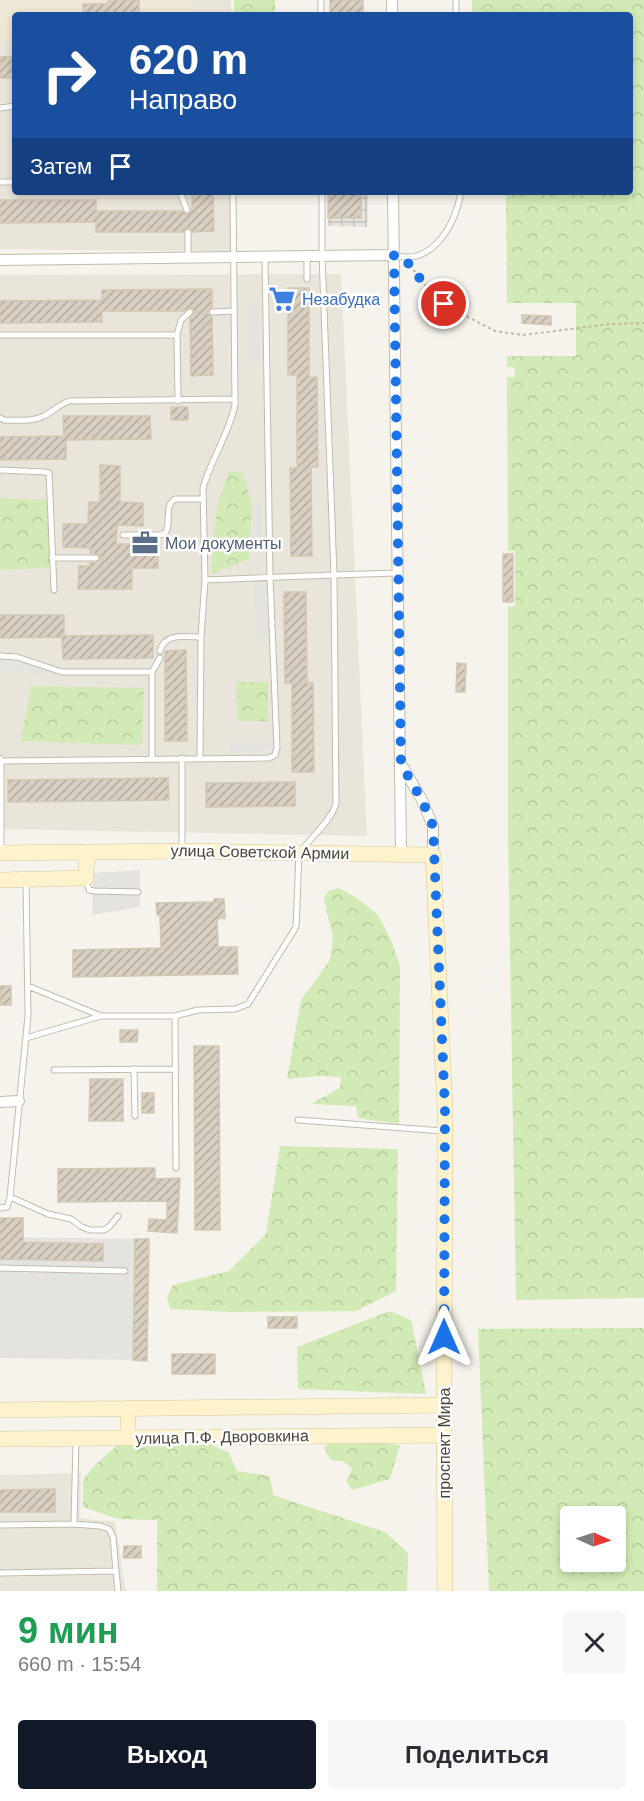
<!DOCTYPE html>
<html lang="ru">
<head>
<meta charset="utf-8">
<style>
	:root { --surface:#fff; --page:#f7f7f7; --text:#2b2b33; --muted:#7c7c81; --accent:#111827 }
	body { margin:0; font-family:Helvetica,sans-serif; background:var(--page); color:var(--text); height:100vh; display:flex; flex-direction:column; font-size:22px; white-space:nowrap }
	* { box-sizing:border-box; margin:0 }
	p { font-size:20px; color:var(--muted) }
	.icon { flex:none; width:33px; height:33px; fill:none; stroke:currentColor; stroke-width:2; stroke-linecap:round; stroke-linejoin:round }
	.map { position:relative; height:1591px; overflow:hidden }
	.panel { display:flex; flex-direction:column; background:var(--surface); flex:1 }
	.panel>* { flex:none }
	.banner { position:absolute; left:12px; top:12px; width:621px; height:183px; border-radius:6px; box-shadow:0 3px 9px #0003; background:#1a4fa0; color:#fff; overflow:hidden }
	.needle { width:39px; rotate:93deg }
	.controls { position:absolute; left:560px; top:1506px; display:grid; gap:12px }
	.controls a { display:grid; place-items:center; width:66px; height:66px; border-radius:6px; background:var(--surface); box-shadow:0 3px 9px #0003; font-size:30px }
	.pin { position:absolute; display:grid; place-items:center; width:51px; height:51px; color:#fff; margin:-26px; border:3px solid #fff; border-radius:50%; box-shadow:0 2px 6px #0007 }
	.me { position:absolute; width:66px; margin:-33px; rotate:0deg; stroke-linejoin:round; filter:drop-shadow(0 0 4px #0008) }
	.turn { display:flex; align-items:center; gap:21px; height:126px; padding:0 18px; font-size:27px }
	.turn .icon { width:78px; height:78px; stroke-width:2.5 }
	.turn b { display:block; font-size:42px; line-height:51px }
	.then { display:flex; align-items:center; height:57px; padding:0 18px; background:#0003; gap:12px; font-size:22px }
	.round { display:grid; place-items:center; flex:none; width:63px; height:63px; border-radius:6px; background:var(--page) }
	.overview { display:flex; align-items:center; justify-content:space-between; height:102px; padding:0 18px }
	h1 { font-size:36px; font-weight:800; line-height:45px; color:#1e9e55 }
	.action { display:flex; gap:12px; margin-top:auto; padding:12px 18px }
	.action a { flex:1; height:69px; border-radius:6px; background:var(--accent); color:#fff; font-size:24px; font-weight:800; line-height:69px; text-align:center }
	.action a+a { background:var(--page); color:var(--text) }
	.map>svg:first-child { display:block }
</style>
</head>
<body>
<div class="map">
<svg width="644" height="1591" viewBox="0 0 644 1591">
	<defs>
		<pattern id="industrial-grid" width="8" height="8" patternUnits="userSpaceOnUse" patternTransform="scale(1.5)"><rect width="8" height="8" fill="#e6e2dd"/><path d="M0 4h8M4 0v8" fill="none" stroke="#c7c3be"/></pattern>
		<pattern id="forest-crowns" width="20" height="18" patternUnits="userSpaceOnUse" patternTransform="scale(1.5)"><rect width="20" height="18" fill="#d2eab5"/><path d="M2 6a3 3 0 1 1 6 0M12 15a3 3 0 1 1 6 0" fill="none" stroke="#b6ca9c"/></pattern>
		<pattern id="building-hatch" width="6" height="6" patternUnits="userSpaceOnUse" patternTransform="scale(1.5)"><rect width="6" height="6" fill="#d8cfc1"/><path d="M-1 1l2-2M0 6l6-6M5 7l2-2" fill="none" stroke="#b1aa9e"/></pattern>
	</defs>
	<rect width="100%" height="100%" fill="#f6f3ec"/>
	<path fill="#eae5da" d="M0,0H231V15H15V192H233V252L0,249Z
		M341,274L367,836L0,829V275Z
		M81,1473L80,1518L115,1522L126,1591H0V1475Z"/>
	<path fill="url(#industrial-grid)" d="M328,192H368L367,227L328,226Z"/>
	<path fill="#efe8d6" d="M0,0H192V15H15V41H0Z"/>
	<path fill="url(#forest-crowns)" fill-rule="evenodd" d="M234,0H275V15H234Z
		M472,0H644V1298L516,1300L508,835V607L515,606V551H508L507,377H515L514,367H507V356H576V303H507L506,192H630V15H472Z
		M229,472H242L252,503L249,559L211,574L217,505Z
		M0,498L50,500L53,567L0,570Z
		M236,682H268V721H238Z
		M31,686L144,688L142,745L21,741Z
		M339,888L357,898L378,915L391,940L400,966L399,1124L358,1118L356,1106L311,1104L340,1088L341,1077L321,1076L287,1079L301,1000L330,960L333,936L324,900L328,891Z
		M280,1146L398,1149L396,1291L356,1311L232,1312L170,1309L167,1297L173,1285L229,1271L266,1234Z
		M390,1311L411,1320L426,1394L298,1389L297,1347Z
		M644,1328V1591H489L478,1329ZM570,1516H615V1562H570Z
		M205,1442L229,1453L237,1471L270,1476L273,1495L385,1532L408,1553L407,1591H157V1520L118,1519L83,1507V1480L95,1465L120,1443Z
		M367,1442L400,1445L390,1479L352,1490L347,1482L352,1469L343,1461L331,1460L324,1447L330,1443Z"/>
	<path fill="#e5e3e0" d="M248,306H259L260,362H248Z
		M262,503V552L251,550L254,504Z
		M266,583L268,638H257L254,584Z
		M0,660L31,661L43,667L49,674L34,676L28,670L0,669Z
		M274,741V751L230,753V742Z
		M140,870V907L92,915L93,873Z
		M0,1237L135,1239L133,1360L0,1358Z"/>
	<path fill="url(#building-hatch)" stroke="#d3c7b4" stroke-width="1.5" d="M108,0H139V15H83V4H108Z
		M330,0H363V15H330Z
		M15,56V78H0V57Z
		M192,192H213L214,231L193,232L187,227L183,232H96V222L0,223V200H96V211H182L187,215L192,210Z
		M328,192H361V218H328Z
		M288,288H309V377H317L318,467H311L312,556H291L290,468H297V375H288Z
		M212,289V307L207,312L208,315L212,317L213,375L191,376L190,318L195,312L191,307L184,311H102V322L0,323V301L102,300V290Z
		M522,315L551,316V325L522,323Z
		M171,407H188V420H171Z
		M63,416H150L151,439L66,440V459L0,460V437L64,436Z
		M100,465L120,466V502L143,503V526L117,525L116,544H158V568H132V589H78L79,566H90V563L98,562L100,556L98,554L90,553V548L63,547V524H88L89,502H100Z
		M503,554H513V602H503Z
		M284,592H306L307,683H313L314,772H292V683H285Z
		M0,615H64V636L153,635V658L63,659L62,637L0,638Z
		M186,650L187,741H165V653L166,651Z
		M457,663L466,664L465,692H456Z
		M168,778L169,800L8,802V780Z
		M295,782V806L206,807V783Z
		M214,899H224L225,918L217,919L218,947H237L238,974L73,977V950L161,948L160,915H157L156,903L214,902Z
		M0,986H11V1005H0Z
		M120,1030H138L137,1042H120Z
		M194,1046H219L220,1230H195Z
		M90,1079H123V1121H89Z
		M142,1093H154V1113H142Z
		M155,1168V1179L180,1178L177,1233L148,1231L149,1219L167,1220V1201L58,1202V1169Z
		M0,1218H23V1242L103,1244V1261L0,1259Z
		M135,1239H149L147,1361L133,1360Z
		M268,1317H297V1328H268Z
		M172,1354H215V1374H172Z
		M55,1489V1512H0V1490Z
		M124,1546H141V1558H123Z"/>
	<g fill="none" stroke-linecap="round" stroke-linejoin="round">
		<g stroke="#c2bbae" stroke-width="7">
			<path id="lane" d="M321,0V15
				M456,15V0
				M0,108L15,106
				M0,182H15
				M180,192L187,210
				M394,255C432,267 456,224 461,192
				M307,256V279
				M188,258V232
				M212,312L234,311
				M0,335H177L178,401
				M177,335L181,320L190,312
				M0,418L4,420C16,420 32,422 44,416C53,411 59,405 69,401L234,399
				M0,470L45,472L49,473L54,590
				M123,535H161L166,532C171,521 164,506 175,499H203
				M52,558H96
				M205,580L334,575L322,255V192
				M160,651C165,632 186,637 201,637
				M0,656L17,657L62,672H152V759
				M152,672L160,658
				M0,758L1,761L269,758L275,755L277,748L270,578L265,257
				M200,758L201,637L205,580L203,488C211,459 229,434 235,405L233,192
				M1,761V853
				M182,850V758
				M86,880L89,890L94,891L138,892
				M26,881L28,1016L10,1197L48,1214L71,1219L82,1227L90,1230H104L109,1227L118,1216
				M28,986L101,1016H175L198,1010L235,1009L248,1004L296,927L299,853L326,822L332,813L336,804L334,575L397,573
				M175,1016L176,1168
				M26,1038L101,1016
				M134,1069L135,1116
				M54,1070L176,1069
				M298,1120L443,1131
				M0,1208L7,1207L10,1197
				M0,1268L125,1271
				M74,1524L100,1526L109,1529L113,1537L116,1571
				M0,1525L74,1524L76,1441
				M0,1573L116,1571L118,1591"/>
		</g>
		<g stroke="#c2bbae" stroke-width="12">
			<path id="street" d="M392,0V15
				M393,192L401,854
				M0,260L394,255
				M401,764L422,800L433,826V855
				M0,1102L19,1101"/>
		</g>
		<g stroke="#d6c79b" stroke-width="16">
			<path id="secondary" d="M0,853L182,851L433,855L445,1110L444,1405L445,1591
				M0,880L86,878L87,852
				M0,1410L444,1405
				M128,1438V1408
				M0,1439L444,1435"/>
		</g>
		<path stroke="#c4b79f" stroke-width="2" stroke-dasharray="3 3" stroke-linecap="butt" d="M410,265L425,285L443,304L495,331L523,335L610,324L644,323"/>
		<use href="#lane" stroke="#fff" stroke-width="5"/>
		<use href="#street" stroke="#fff" stroke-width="10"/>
		<use href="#secondary" stroke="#fff3cd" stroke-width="15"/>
	</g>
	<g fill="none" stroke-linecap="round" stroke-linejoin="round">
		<path stroke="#1a73e8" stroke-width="10" stroke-dasharray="0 18" d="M444,304L425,285L404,258L394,255L401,764L422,800L433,826L445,1110L444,1337"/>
	</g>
	<defs>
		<g id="supermarket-bare" transform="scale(2.07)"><path d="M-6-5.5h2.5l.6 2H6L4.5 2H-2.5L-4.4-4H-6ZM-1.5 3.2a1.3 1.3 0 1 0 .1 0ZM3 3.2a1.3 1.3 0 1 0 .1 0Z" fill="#3f7fe0" stroke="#fff" stroke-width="2.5" paint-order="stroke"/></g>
		<g id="office-bare" transform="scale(2.07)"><path d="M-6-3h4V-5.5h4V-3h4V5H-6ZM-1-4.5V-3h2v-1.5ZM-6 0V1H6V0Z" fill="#5c6f8a" stroke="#fff" stroke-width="2.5" paint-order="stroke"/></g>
	</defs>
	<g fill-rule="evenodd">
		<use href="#supermarket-bare" x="282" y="299"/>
		<use href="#office-bare" x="145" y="543"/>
	</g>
	<g text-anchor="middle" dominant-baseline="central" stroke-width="5" stroke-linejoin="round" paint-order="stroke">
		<g font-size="16" fill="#366cbe" stroke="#fff" text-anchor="start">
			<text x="302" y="299">Незабудка</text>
		</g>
		<g font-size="16" fill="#4e5e75" stroke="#fff" text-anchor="start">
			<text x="165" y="543">Мои документы</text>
		</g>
		<g font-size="16" fill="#4b4439" stroke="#fff">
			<text transform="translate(260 852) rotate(1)">улица Советской Армии</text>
			<text transform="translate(222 1437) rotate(-1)">улица П.Ф. Дворовкина</text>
			<text transform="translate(444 1443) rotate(-90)">проспект Мира</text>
		</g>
	</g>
</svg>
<div class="controls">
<a><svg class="needle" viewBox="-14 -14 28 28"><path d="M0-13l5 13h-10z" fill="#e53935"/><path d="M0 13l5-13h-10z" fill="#7c7c81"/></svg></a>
</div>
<div class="pin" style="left:444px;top:304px;background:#d93025"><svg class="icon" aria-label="arrive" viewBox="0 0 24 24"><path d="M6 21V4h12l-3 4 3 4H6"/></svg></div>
<svg class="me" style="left:444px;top:1337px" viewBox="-20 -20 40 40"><path d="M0-17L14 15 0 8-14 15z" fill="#1a73e8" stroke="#fff" stroke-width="4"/></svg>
<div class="banner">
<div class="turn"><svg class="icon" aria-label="right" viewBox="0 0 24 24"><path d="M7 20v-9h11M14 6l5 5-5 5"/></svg><div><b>620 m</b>Направо</div></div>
<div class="then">Затем<svg class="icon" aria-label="arrive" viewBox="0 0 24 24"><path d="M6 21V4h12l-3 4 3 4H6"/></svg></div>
</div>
</div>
<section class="panel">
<div class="overview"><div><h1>9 мин</h1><p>660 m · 15:54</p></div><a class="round"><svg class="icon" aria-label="close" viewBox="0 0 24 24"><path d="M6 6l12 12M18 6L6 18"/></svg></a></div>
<div class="action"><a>Выход</a><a>Поделиться</a></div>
</section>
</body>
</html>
